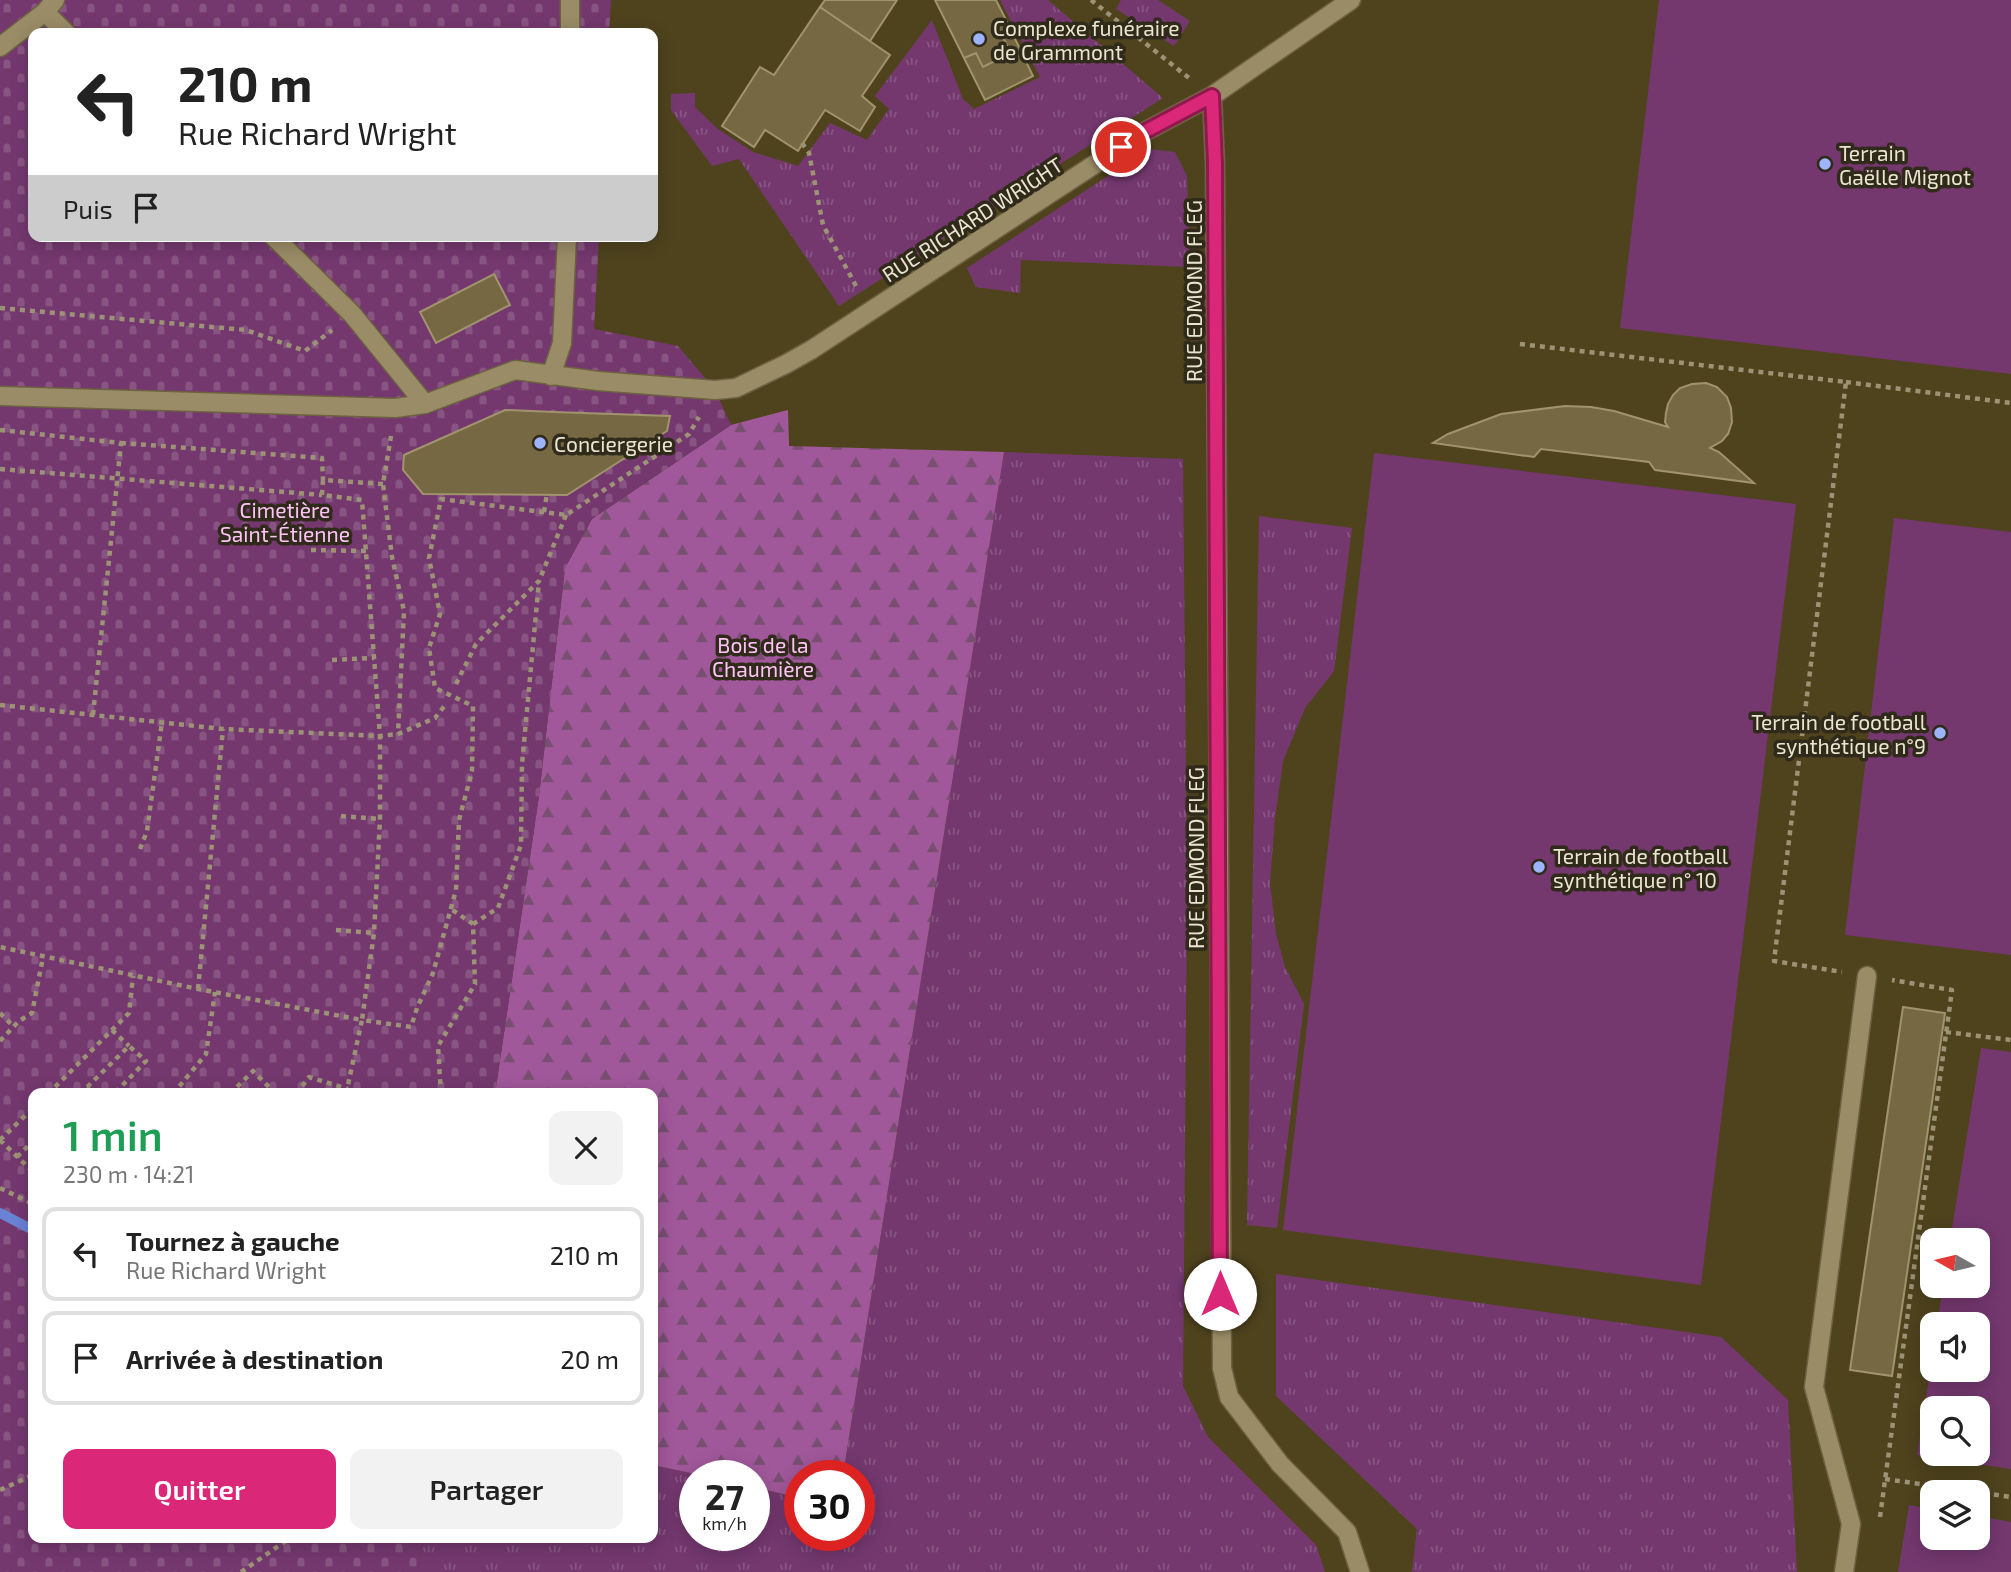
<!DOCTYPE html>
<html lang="fr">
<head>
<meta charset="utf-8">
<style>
	:root { --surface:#fff; --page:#f2f2f2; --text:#222; --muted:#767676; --line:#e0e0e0; --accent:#db2777 }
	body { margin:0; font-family:"Exo 2",sans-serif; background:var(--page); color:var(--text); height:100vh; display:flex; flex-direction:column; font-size:26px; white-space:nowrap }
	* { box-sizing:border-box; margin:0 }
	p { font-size:23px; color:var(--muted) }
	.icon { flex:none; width:38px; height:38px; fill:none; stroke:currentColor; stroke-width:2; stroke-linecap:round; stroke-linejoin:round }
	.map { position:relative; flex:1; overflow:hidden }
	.panel { position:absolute; left:28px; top:1088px; width:630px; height:455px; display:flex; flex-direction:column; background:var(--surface); border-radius:14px; box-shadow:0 4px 18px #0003 }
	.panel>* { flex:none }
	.hud { position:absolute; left:28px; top:28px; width:630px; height:214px; border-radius:14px; box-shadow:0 4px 18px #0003; background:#fff; color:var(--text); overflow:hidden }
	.needle { width:46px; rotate:278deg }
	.tools { position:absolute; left:1920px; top:1228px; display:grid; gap:14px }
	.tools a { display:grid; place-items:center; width:70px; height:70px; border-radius:14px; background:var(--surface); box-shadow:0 4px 18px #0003; font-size:35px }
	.speed { position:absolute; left:679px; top:1460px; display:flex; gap:14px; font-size:35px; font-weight:700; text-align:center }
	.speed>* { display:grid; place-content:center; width:91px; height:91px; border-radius:50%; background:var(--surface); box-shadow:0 4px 18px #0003; line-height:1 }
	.speed small { font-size:18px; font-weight:400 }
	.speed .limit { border:10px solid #d22; background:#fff; color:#111 }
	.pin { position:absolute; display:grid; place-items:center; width:60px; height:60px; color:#fff; margin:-30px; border:4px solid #fff; border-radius:50%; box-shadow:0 2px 7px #0007 }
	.me { position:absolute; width:77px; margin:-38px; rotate:0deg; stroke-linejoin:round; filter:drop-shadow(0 0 5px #0008) }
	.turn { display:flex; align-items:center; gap:24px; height:147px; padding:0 35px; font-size:32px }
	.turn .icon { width:91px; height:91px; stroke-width:2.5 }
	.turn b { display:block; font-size:49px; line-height:60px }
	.then { display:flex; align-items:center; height:66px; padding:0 35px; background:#0003; gap:14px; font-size:26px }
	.round { display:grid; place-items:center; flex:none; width:74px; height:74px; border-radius:14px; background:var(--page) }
	.overview { display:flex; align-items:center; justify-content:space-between; height:119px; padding:0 35px }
	h1 { font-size:42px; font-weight:600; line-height:52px; color:#1e9e55 }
	.button { display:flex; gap:14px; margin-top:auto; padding:14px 35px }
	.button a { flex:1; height:80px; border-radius:14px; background:var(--accent); color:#fff; font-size:28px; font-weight:600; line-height:80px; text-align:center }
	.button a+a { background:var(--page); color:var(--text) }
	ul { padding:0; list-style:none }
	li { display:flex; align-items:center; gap:21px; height:94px; margin:0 14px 10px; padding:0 21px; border:4px solid var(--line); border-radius:14px }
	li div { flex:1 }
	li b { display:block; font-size:26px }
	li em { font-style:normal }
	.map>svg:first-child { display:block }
</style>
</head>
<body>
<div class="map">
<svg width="2011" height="1572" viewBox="0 0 2011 1572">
	<defs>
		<pattern id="grass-tufts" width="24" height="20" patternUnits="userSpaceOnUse" patternTransform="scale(1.75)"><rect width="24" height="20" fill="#74386f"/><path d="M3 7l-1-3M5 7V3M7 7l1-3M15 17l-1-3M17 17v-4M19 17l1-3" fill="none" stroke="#885582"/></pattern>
		<pattern id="forest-firs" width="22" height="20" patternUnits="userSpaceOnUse" patternTransform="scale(1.75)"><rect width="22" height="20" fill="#a1589b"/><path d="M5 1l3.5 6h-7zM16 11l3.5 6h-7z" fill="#784f71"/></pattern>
		<pattern id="cemetery-stones" width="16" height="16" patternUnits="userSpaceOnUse" patternTransform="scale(1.75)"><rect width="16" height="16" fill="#74386f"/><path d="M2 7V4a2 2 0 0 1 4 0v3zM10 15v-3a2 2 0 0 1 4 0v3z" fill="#885582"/></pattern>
	</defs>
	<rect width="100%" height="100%" fill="#4f431e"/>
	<path fill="url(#grass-tufts)" d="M1000,0H1048L1163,98L839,306L739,159L712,166L671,110V94L695,93V107L718,129L753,152L798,166L830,123L867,140L889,109L875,96L932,20L963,99L974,109L1040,77Z
		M1121,0H1158L1190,21L1174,46L1116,9Z
		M1149,149L1175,152L1187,176L1190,267L1021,260L1020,293L976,287L967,268Z
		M1004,452L1183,459L1187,892L1183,1386L1208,1437L1316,1545L1325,1572H418L424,1538H653V1465L700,1475H695V1535H754V1487L800,1498V1535H859V1475H843Z
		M1259,516L1352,528L1334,671L1305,708L1283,761L1275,818L1270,883L1276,934L1285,967L1304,1004L1277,1228L1247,1225Z
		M1276,1274L1721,1337L1788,1400L1797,1572H1412L1417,1529L1276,1396Z"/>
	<path fill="url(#forest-firs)" d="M788,410L789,446L1004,452L843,1475H800V1498L754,1487V1475H700L653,1465V1094H495L539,796L565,568L592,519L731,425Z"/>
	<path fill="url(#cemetery-stones)" d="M0,0H611L609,33H33V236H599L594,329L678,346L715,390L731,425L592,519L565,568L539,796L495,1094H33V1538H424L418,1572H0Z"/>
	<path fill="#74386f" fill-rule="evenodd" d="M1659,0H2011V374L1620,328Z
		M1374,453L1796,504L1701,1285L1283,1230Z
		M1894,518L2011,532V955L1845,935Z
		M1981,1048L2011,1052V1469L1917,1455L1932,1359V1370H1978V1325H1937L1943,1286H1978V1241H1950ZM1932,1409H1978V1454H1932Z
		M1909,1505L1932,1509V1538H1978V1516L2011,1522V1572H1898Z"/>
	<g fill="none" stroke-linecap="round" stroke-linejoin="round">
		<path stroke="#6b83d6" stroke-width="10" d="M0,1213L33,1230"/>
	</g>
	<path fill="#756843" stroke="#a1936d" stroke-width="2" d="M825,0H897L870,41L820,7Z
		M935,0H996L1006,20L997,26L1011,53L983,67L976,53L964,58Z
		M820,7L890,55L862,96L875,107L860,131L825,110L798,151L765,130L754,147L722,126L760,67L774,75Z
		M1006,20L1033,76L985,100L964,58L976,53L983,67L1011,53L997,26Z
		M494,274L510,305L436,343L420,312Z
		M1706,383L1717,387L1727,397L1731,408L1732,422L1728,434L1722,441L1710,448L1719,452L1754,483L1655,470L1649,462L1541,449L1534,457L1433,443L1448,434L1501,414L1565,406L1591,407L1614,411L1668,427L1665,422L1666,413L1668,404L1673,395L1680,388L1692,384Z
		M505,410L554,412L670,416L667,431L567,495L423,494L403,470L404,455Z
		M1903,1007L1945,1013L1892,1376L1850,1370Z"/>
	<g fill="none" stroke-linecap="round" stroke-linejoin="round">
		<g stroke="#6c6140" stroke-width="21">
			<path id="minor" d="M45,12L66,33
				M570,33V0
				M0,47L45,12L55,0
				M1212,96L1215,163L1222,1368L1229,1397L1280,1464L1347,1532L1360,1572
				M273,236L352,314L425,404
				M551,376L562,343L567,236
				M0,396L395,408L425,404L515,370L598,381L715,390L736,388L786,364L811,350L1144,132L1212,96L1351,0
				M1844,1572L1851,1524L1814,1387L1867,976"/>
		</g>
		<path stroke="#9c9276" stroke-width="4.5" stroke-dasharray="5 5" stroke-linecap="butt" d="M1091,0L1189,78
			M802,143L809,153L823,225L856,286
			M0,308L246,330L305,351L332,330
			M1520,344L1846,382L1774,961L1842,972
			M1846,382L2011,403
			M0,430L121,443L93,715
			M391,436L383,484L392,557L404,611L398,734
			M121,443L322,458L323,480
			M0,469L322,495
			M383,484L323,480L322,495L362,500L380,736L398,734L435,718L446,704
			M544,512L547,494
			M311,550L366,551
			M332,660L374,658
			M456,684L476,644L539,581L566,515
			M0,705L223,729L380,736V819L374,933L362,1020L198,989L0,947
			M341,816L380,819
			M140,849L147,831L162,722
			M473,924L498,908L521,845L522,764L539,581
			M336,930L374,933
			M198,989L223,729
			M0,1013L14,1027
			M112,1030L129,1046
			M1946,1032L2011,1040
			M0,1041L19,1021L32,1013L43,957
			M87,1087L93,1094
			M48,1094L129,1013L133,976
			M80,1094L129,1046L146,1061L114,1094
			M173,1094L206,1054L215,992
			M230,1094L253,1071L276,1094
			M296,1094L309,1077L348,1089
			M346,1094L362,1020L411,1027L417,1008L433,973L456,890L459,820L472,771L473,706L435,688L429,648L440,614L429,558L441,499L566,515L689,434L699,417
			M441,1094L438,1046L475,984L473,924L451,909
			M0,1140L33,1108
			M0,1140L33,1172
			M17,1157L33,1141
			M0,1188L33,1204
			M1885,1479L2011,1497
			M0,1490L33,1475
			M1880,1517L1952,990L1892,980
			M241,1572L290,1538"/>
		<use href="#minor" stroke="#9a8c66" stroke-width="18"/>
	</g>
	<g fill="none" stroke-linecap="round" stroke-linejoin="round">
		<g stroke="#8e194d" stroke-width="18">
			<path id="route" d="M1121,147L1144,132L1212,96L1215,163L1220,1294"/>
		</g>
		<use href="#route" stroke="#db2777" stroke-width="12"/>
	</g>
	<g fill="#9db4fd" stroke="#302a1a" stroke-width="2.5">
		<circle cx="979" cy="39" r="7"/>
		<circle cx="1825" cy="164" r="7"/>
		<circle cx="540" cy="443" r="7"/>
		<circle cx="1940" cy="733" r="7"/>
		<circle cx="1539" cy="867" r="7"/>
	</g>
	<g text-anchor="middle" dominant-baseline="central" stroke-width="7" stroke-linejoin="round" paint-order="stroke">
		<g font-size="21" fill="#ebe4d0" stroke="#302a1a" text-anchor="start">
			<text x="993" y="27">Complexe funéraire<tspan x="993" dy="24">de Grammont</tspan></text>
			<text x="1839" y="152">Terrain<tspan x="1839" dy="24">Gaëlle Mignot</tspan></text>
			<text x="554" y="443">Conciergerie</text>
			<text x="1926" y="721" text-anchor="end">Terrain de football<tspan x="1926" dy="24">synthétique n°9</tspan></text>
			<text x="1553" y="855">Terrain de football<tspan x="1553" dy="24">synthétique n° 10</tspan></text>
		</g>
		<g font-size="21" fill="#ebe4d0" stroke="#302a1a">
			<text transform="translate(972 219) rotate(-33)">RUE RICHARD WRIGHT</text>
			<text transform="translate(1193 291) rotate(-90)">RUE EDMOND FLEG</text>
			<text transform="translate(1195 858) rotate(-90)">RUE EDMOND FLEG</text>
		</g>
		<g font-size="21" fill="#ffc3f8" stroke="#302a1a">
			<text x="285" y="509">Cimetière<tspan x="285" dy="24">Saint-Étienne</tspan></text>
			<text x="763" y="644">Bois de la<tspan x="763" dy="24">Chaumière</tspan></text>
		</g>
	</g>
</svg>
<div class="tools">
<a><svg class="needle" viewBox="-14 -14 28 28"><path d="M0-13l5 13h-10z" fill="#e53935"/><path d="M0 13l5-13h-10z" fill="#767676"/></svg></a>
<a><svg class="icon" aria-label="sound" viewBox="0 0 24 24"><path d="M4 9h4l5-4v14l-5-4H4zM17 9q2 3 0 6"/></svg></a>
<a><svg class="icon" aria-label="search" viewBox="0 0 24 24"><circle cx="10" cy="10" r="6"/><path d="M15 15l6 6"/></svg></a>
<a><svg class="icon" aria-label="layers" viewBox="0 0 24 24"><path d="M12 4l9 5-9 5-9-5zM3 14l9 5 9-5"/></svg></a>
</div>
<div class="speed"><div>27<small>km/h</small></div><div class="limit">30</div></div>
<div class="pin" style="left:1121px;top:147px;background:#d93025"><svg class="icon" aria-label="arrive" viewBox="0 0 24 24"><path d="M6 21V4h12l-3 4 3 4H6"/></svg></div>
<svg class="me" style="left:1220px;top:1294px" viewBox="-20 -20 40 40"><circle r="19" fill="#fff"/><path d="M0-13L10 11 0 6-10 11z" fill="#db2777"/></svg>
<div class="hud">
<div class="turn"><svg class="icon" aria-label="left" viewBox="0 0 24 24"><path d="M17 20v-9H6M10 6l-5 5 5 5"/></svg><div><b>210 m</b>Rue Richard Wright</div></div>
<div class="then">Puis<svg class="icon" aria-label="arrive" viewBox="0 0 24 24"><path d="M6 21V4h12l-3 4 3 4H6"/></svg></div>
</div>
<section class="panel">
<div class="overview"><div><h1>1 min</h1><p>230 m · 14:21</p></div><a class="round"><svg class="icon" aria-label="close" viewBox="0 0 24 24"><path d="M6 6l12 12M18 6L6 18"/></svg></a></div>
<ul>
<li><svg class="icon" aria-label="left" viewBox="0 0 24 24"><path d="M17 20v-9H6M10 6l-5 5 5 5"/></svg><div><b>Tournez à gauche</b><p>Rue Richard Wright</p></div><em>210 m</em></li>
<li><svg class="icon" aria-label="arrive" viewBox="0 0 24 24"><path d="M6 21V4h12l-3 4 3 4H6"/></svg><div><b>Arrivée à destination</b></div><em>20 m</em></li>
</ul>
<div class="button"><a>Quitter</a><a>Partager</a></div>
</section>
</div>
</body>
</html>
